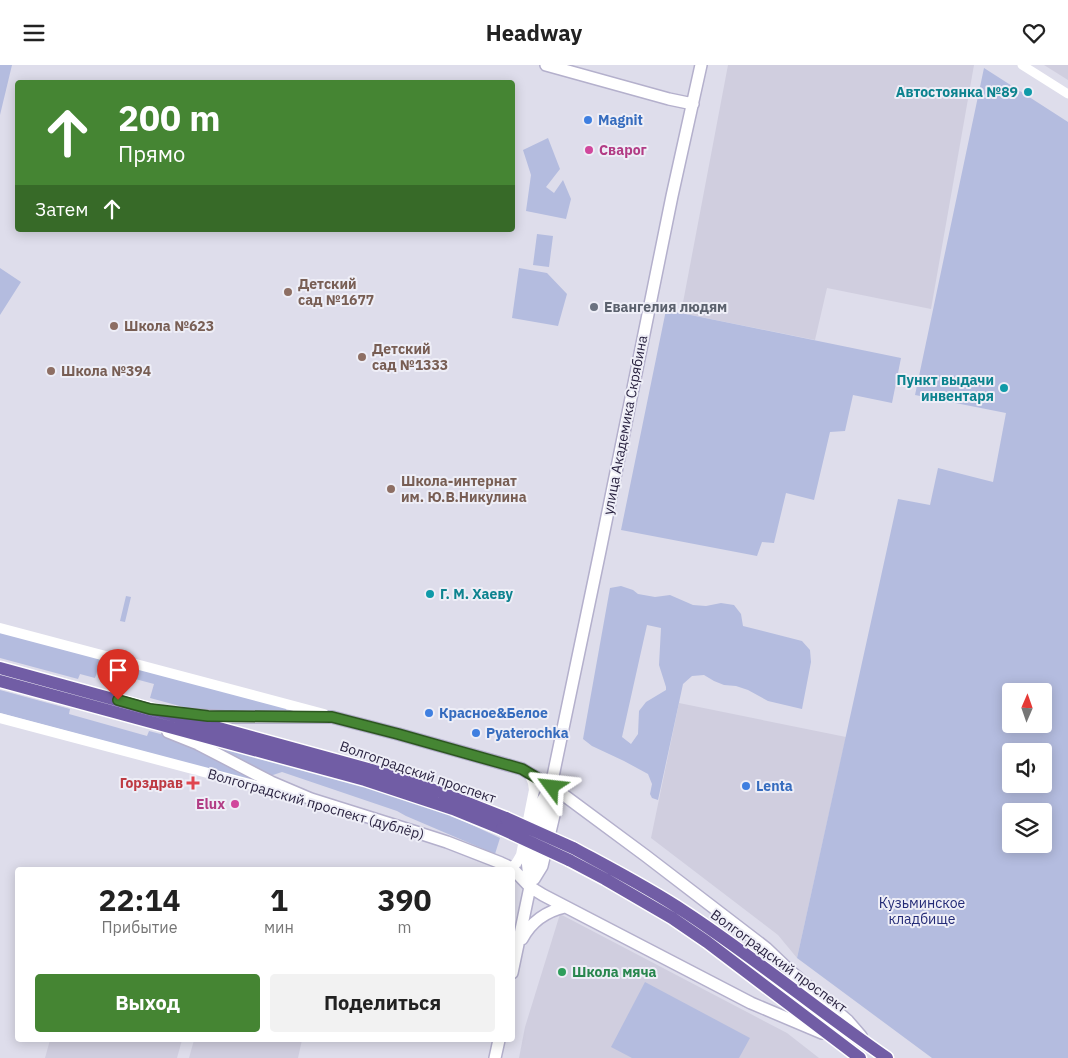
<!DOCTYPE html>
<html lang="ru">
<head>
<meta charset="utf-8">
<style>
	:root { --surface:#fff; --page:#f2f2f2; --text:#222; --muted:#767676; --accent:#458533 }
	body { margin:0; font-family:"IBM Plex Sans",sans-serif; background:var(--page); color:var(--text); height:100vh; display:flex; flex-direction:column; font-size:19px; white-space:nowrap }
	* { box-sizing:border-box; margin:0 }
	p { font-size:16px; color:var(--muted) }
	.icon { flex:none; width:28px; height:28px; fill:none; stroke:currentColor; stroke-width:2; stroke-linecap:round; stroke-linejoin:round }
	.map { position:relative; flex:1; overflow:hidden }
	.drawer { position:absolute; left:15px; top:802px; width:500px; height:175px; display:flex; flex-direction:column; background:var(--surface); border-radius:5px; box-shadow:0 2px 12px #0003 }
	.drawer>* { flex:none }
	.hud { position:absolute; left:15px; top:15px; width:500px; height:152px; border-radius:5px; box-shadow:0 2px 12px #0003; background:#458533; color:#fff; overflow:hidden }
	.needle { width:32px; rotate:2deg }
	.fabs { position:absolute; left:1002px; top:618px; display:grid; gap:10px }
	.fabs a { display:grid; place-items:center; width:50px; height:50px; border-radius:5px; background:var(--surface); box-shadow:0 2px 12px #0003; font-size:25px }
	.pin { position:absolute; display:grid; place-items:center; width:42px; height:42px; color:#fff; margin:-51px -21px; border-radius:50% 50% 50% 0; rotate:-45deg; box-shadow:0 0 5px #0007 }
	.pin .icon { rotate:45deg }
	.me { position:absolute; width:55px; margin:-28px; rotate:300deg; stroke-linejoin:round; filter:drop-shadow(0 0 4px #0008) }
	.turn { display:flex; align-items:center; gap:18px; height:105px; padding:0 20px; font-size:22px }
	.turn .icon { width:65px; height:65px; stroke-width:2.5 }
	.turn b { display:block; font-size:35px; line-height:42px }
	.then { display:flex; align-items:center; height:48px; padding:0 20px; background:#0003; gap:10px; font-size:19px }
	.eta { display:flex; justify-content:space-evenly; align-items:center; height:85px; text-align:center }
	.eta b { font-size:30px; font-weight:800; line-height:35px }
	.cta { display:flex; gap:10px; margin-top:auto; padding:10px 20px }
	.cta a { flex:1; height:58px; border-radius:5px; background:var(--accent); color:#fff; font-size:20px; font-weight:800; line-height:58px; text-align:center }
	.cta a+a { background:var(--page); color:var(--text) }
	header { display:flex; justify-content:space-between; align-items:center; height:65px; padding:0 20px; background:var(--surface); font-size:22px; font-weight:800 }
	.map>svg:first-child { display:block }
</style>
</head>
<body>
<header><svg class="icon" aria-label="menu" viewBox="0 0 24 24"><path d="M4 6h16M4 12h16M4 18h16"/></svg>Headway<svg class="icon" aria-label="heart" viewBox="0 0 24 24"><path d="M12 20l-8-8c-3-5 5-10 8-4 3-6 11-1 8 4z"/></svg></header>
<div class="map">
<svg width="1068" height="993" viewBox="0 0 1068 993">
	<rect width="100%" height="100%" fill="#deddeb"/>
	<path fill="#d0cedf" d="M728,0H974L931,244L827,223L815,275L681,248Z
		M1044,0H1068V15Z
		M679,638L846,672L797,893L778,870L651,773Z
		M560,849L787,968L819,993H519L525,962Z
		M50,975H182L177,993H45Z
		M194,975H302L298,993H189Z"/>
	<path fill="#b4bcdf" fill-rule="evenodd" d="M0,0H12L0,50Z
		M984,3L1068,57V993H932L797,893L898,434L930,440L938,403L993,417L1006,348L915,330ZM1011,626H1044V659H1011ZM1011,686H1044V719H1011ZM1011,746H1044V779H1011Z
		M548,73L560,104L546,122L554,128L563,115L571,134L566,154L526,146L531,110L523,85Z
		M537,169L553,171L549,202L533,200Z
		M0,203L21,217L0,250Z
		M519,203L547,208L567,229L558,261L512,253Z
		M666,245L901,293L892,338L853,330L845,366L830,367L814,435L786,428L774,478L762,477L757,491L621,465Z
		M621,521L633,525L638,529L655,532L670,530L693,540L706,541L721,538L734,540L741,549L743,561L802,576L810,585L811,597L802,644L768,636L748,625L736,621L724,620L714,616L704,610L692,611L683,619L658,735L652,733L650,729L652,719L648,709L624,696L592,681L583,674L610,523ZM647,560L661,563L659,600L666,622V625L646,637L639,646L638,669L631,679L622,672Z
		M126,531L131,532L125,557L120,556Z
		M0,566L286,643L287,648L202,647L150,633L154,619L98,604L95,613L80,609L78,614L0,593Z
		M0,625L70,644L69,649L147,671L149,666L187,676L268,720L0,648Z
		M205,678L390,728L455,752L500,773L495,789L406,751L397,746L282,707L270,711Z
		M645,917L750,973L739,993H632L611,982Z"/>
	<g fill="none" stroke-linecap="round" stroke-linejoin="round">
		<g stroke="#b4b0cc" stroke-width="14">
			<path id="secondary" d="M546,0L669,34L693,39
				M183,649L225,652H332L398,669L522,704L551,721L565,731L646,791L766,883L788,904L848,956L861,971
				M168,667L198,679L271,717L311,734L416,767L447,777L501,798L512,803L530,822L543,830L751,938L822,968
				M529,813L527,795L539,741L547,728
				M534,814L542,801L555,746L552,729
				M522,874C531,857 547,846 565,842
				M512,908L600,486L672,131L701,0
				M495,993L499,975"/>
		</g>
		<g stroke="#fff" stroke-width="15">
			<path id="primary" d="M0,603L379,707L440,727L506,753
				M0,616L365,715L453,744L502,764
				M573,783C610,803 649,823 685,847C754,892 819,946 887,993
				M569,795L605,814L672,853L707,877L860,993"/>
		</g>
		<path stroke="#fff" stroke-width="9" d="M1022,0L1068,29"/>
		<path stroke="#fff" stroke-width="10" d="M0,563L324,649
			M0,653L291,730
			M512,803L517,797L521,790L534,725L533,718L529,708"/>
		<use href="#secondary" stroke="#fff" stroke-width="11"/>
		<use href="#primary" stroke="#715da5" stroke-width="12"/>
		<g stroke="#fff" stroke-width="15" stroke-linecap="butt">
			<path id="primary-bridge" d="M506,753L573,783
				M502,764L569,795"/>
		</g>
		<use href="#primary-bridge" stroke="#715da5" stroke-width="12"/>
	</g>
	<g fill="none" stroke-linecap="round" stroke-linejoin="round">
		<g stroke="#2d5621" stroke-width="12">
			<path id="route" d="M118,635L150,644L208,651L332,652L398,669L522,704L552,722"/>
		</g>
		<use href="#route" stroke="#458533" stroke-width="9"/>
	</g>
	<g fill="#0f9aa8" stroke="#eeeef7" stroke-width="2">
		<circle cx="1028" cy="27" r="5"/>
		<circle cx="1004" cy="323" r="5"/>
		<circle cx="430" cy="529" r="5"/>
	</g>
	<g fill="#3f7fe0" stroke="#eeeef7" stroke-width="2">
		<circle cx="588" cy="55" r="5"/>
		<circle cx="429" cy="648" r="5"/>
		<circle cx="476" cy="668" r="5"/>
		<circle cx="746" cy="721" r="5"/>
	</g>
	<g fill="#d1479c" stroke="#eeeef7" stroke-width="2">
		<circle cx="589" cy="85" r="5"/>
		<circle cx="235" cy="739" r="5"/>
	</g>
	<g fill="#8d6e63" stroke="#eeeef7" stroke-width="2">
		<circle cx="288" cy="227" r="5"/>
		<circle cx="114" cy="261" r="5"/>
		<circle cx="362" cy="292" r="5"/>
		<circle cx="51" cy="306" r="5"/>
		<circle cx="391" cy="424" r="5"/>
	</g>
	<circle fill="#6b7280" stroke="#eeeef7" stroke-width="2" cx="594" cy="242" r="5"/>
	<path fill="#e0444e" stroke="#eeeef7" stroke-width="2" d="M190.5 710.5h5v5h5v5h-5v5h-5v-5h-5v-5h5z"/>
	<circle fill="#2e9e5b" stroke="#eeeef7" stroke-width="2" cx="562" cy="907" r="5"/>
	<g text-anchor="middle" dominant-baseline="central" stroke-width="4" stroke-linejoin="round" paint-order="stroke">
		<g font-size="14" font-weight="bold" fill="#0d838f" stroke="#eeeef7" text-anchor="end">
			<text x="1018" y="27">Автостоянка №89</text>
			<text x="994" y="315">Пункт выдачи<tspan x="994" dy="16">инвентаря</tspan></text>
			<text x="440" y="529" text-anchor="start">Г. М. Хаеву</text>
		</g>
		<g font-size="14" font-weight="bold" fill="#366cbe" stroke="#eeeef7" text-anchor="start">
			<text x="598" y="55">Magnit</text>
			<text x="439" y="648">Красное&amp;Белое</text>
			<text x="486" y="668">Pyaterochka</text>
			<text x="756" y="721">Lenta</text>
		</g>
		<g font-size="14" font-weight="bold" fill="#b23c85" stroke="#eeeef7" text-anchor="start">
			<text x="599" y="85">Сварог</text>
			<text x="225" y="739" text-anchor="end">Elux</text>
		</g>
		<g font-size="14" font-weight="bold" fill="#785e54" stroke="#eeeef7" text-anchor="start">
			<text x="298" y="219">Детский<tspan x="298" dy="16">сад №1677</tspan></text>
			<text x="124" y="261">Школа №623</text>
			<text x="372" y="284">Детский<tspan x="372" dy="16">сад №1333</tspan></text>
			<text x="61" y="306">Школа №394</text>
			<text x="401" y="416">Школа-интернат<tspan x="401" dy="16">им. Ю.В.Никулина</tspan></text>
		</g>
		<g font-size="14" font-weight="bold" fill="#5b616d" stroke="#eeeef7" text-anchor="start">
			<text x="604" y="242">Евангелия людям</text>
		</g>
		<g font-size="14" fill="#251e3c" stroke="#eeeef7">
			<text transform="translate(625 360) rotate(-79)">улица Академика Скрябина</text>
			<text transform="translate(418 707) rotate(19)">Волгоградский проспект</text>
			<text transform="translate(316 739) rotate(16)">Волгоградский проспект (дублёр)</text>
			<text transform="translate(779 896) rotate(36)">Волгоградский проспект</text>
		</g>
		<g font-size="14" font-weight="bold" fill="#be3a42" stroke="#eeeef7" text-anchor="end">
			<text x="183" y="718">Горздрав</text>
		</g>
		<g font-size="14" fill="#242b76" stroke="#eeeef7">
			<text x="922" y="838">Кузьминское<tspan x="922" dy="16">кладбище</tspan></text>
		</g>
		<g font-size="14" font-weight="bold" fill="#27864d" stroke="#eeeef7" text-anchor="start">
			<text x="572" y="907">Школа мяча</text>
		</g>
	</g>
</svg>
<div class="fabs">
<a><svg class="needle" viewBox="-14 -14 28 28"><path d="M0-13l5 13h-10z" fill="#e53935"/><path d="M0 13l5-13h-10z" fill="#767676"/></svg></a>
<a><svg class="icon" aria-label="sound" viewBox="0 0 24 24"><path d="M4 9h4l5-4v14l-5-4H4zM17 9q2 3 0 6"/></svg></a>
<a><svg class="icon" aria-label="layers" viewBox="0 0 24 24"><path d="M12 4l9 5-9 5-9-5zM3 14l9 5 9-5"/></svg></a>
</div>
<div class="pin" style="left:118px;top:635px;background:#d93025"><svg class="icon" aria-label="arrive" viewBox="0 0 24 24"><path d="M6 21V4h12l-3 4 3 4H6"/></svg></div>
<svg class="me" style="left:552px;top:722px" viewBox="-20 -20 40 40"><path d="M0-17L14 15 0 8-14 15z" fill="#458533" stroke="#fff" stroke-width="4"/></svg>
<div class="hud">
<div class="turn"><svg class="icon" aria-label="ahead" viewBox="0 0 24 24"><path d="M12 20V5M6 11l6-6 6 6"/></svg><div><b>200 m</b>Прямо</div></div>
<div class="then">Затем<svg class="icon" aria-label="ahead" viewBox="0 0 24 24"><path d="M12 20V5M6 11l6-6 6 6"/></svg></div>
</div>
<section class="drawer">
<div class="eta">
<div><b>22:14</b><p>Прибытие</p></div>
<div><b>1</b><p>мин</p></div>
<div><b>390</b><p>m</p></div>
</div>
<div class="cta"><a>Выход</a><a>Поделиться</a></div>
</section>
</div>
</body>
</html>
